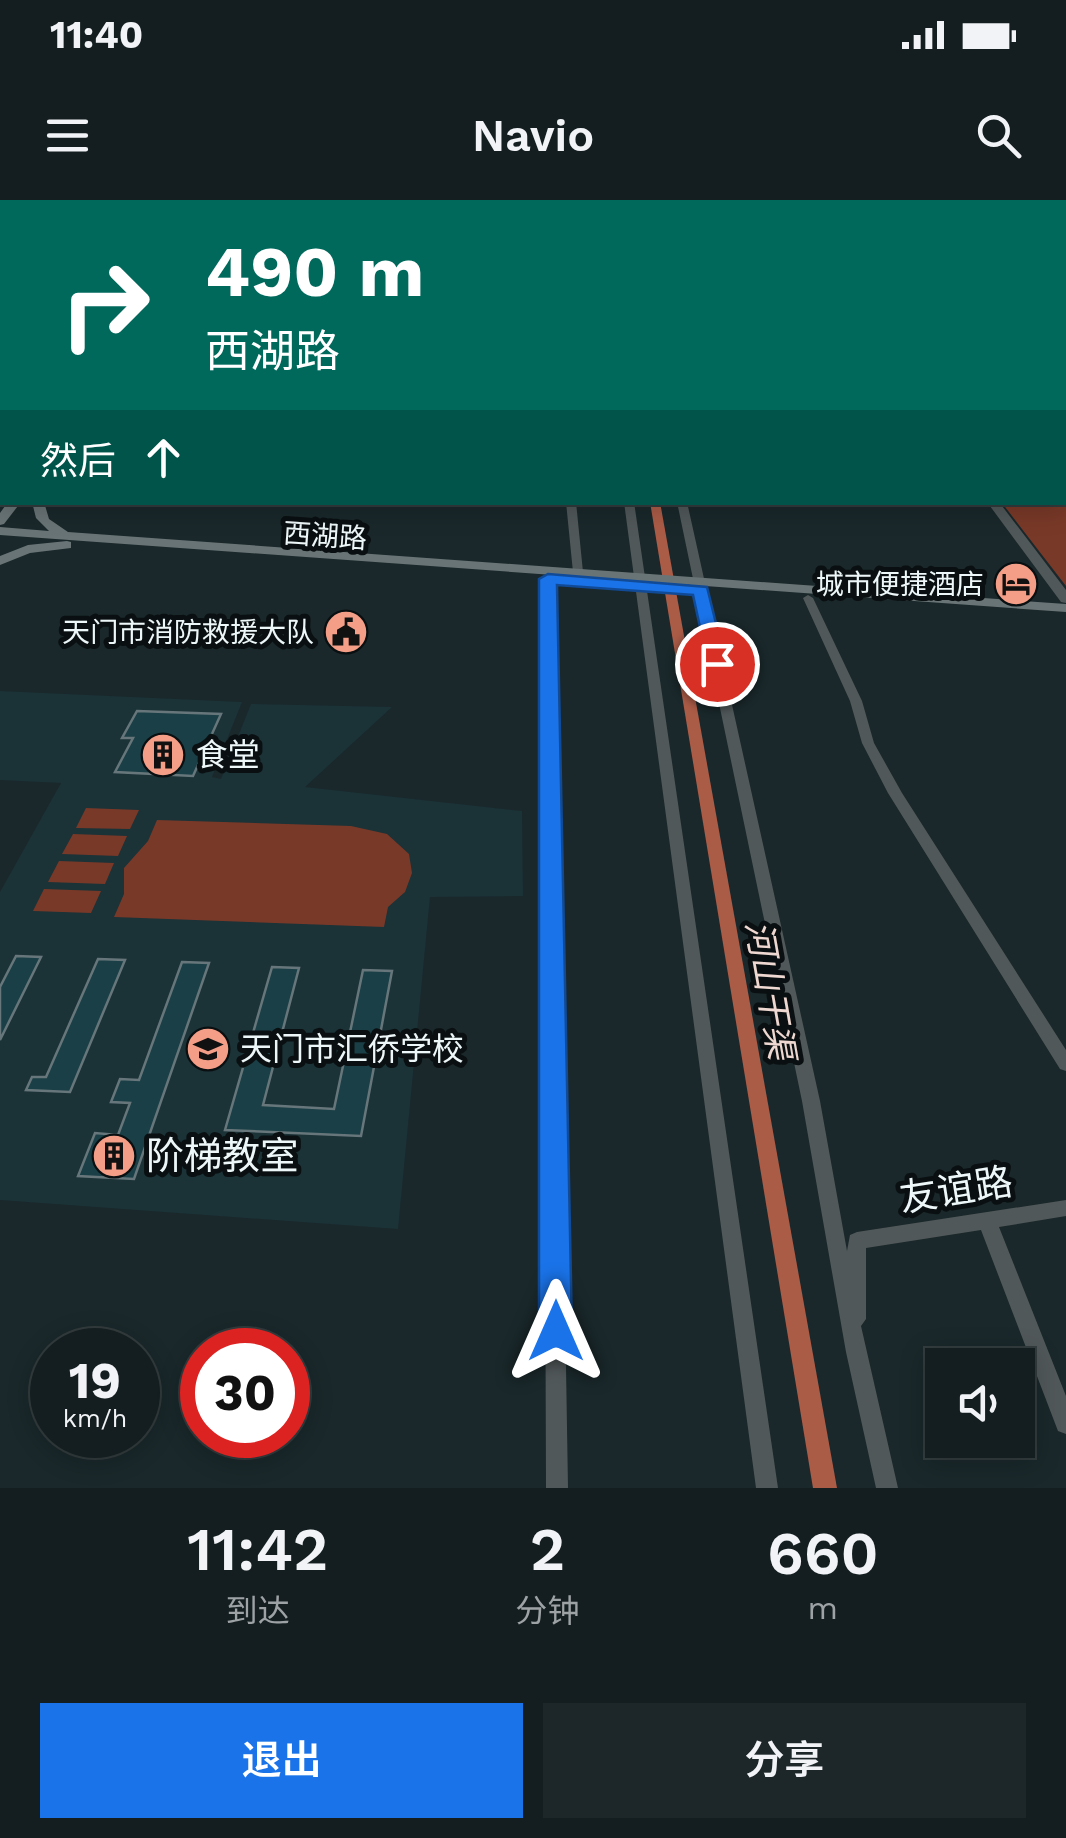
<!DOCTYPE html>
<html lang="zh">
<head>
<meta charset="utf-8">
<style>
	:root { --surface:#141e20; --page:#1d2729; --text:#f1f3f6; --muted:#9da2a5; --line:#333c3e; --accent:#1a73e8 }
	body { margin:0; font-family:"Work Sans","Noto Sans SC",sans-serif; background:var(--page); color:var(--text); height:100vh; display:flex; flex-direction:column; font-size:38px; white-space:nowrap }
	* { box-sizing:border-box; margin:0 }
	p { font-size:32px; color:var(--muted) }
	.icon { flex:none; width:55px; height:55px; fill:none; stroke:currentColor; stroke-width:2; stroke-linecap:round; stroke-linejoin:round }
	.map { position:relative; height:1288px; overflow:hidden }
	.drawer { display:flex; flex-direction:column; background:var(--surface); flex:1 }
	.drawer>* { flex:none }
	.banner { position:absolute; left:0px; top:0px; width:1068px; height:305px; box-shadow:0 5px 25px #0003,0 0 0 2px var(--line); background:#00695c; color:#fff; overflow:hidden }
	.controls { position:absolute; left:925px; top:1148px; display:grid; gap:20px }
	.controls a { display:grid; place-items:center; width:110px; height:110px; border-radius:0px; background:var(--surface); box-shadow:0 5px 25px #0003,0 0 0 2px var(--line); font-size:50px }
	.speed { position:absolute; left:30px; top:1128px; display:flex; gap:20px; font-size:50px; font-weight:700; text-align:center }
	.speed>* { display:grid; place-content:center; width:130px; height:130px; border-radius:50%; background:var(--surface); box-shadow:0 5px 25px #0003,0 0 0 2px var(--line); line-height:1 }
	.speed small { font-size:25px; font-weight:400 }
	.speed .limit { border:15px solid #d22; background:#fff; color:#111 }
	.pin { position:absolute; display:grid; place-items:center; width:85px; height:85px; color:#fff; margin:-42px; border:5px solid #fff; border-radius:50%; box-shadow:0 2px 10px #0007 }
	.me { position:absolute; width:110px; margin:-55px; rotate:0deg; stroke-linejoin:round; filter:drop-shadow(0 0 8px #0008) }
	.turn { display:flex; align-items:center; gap:35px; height:210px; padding:0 40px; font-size:45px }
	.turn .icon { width:130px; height:130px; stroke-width:2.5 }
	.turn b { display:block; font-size:70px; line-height:85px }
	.then { display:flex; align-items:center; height:95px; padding:0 40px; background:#0003; gap:20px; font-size:38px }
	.eta { display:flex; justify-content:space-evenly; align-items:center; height:170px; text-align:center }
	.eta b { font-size:60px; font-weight:600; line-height:70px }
	.primary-button { display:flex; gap:20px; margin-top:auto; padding:20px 40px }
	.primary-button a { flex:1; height:115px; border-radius:0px; background:var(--accent); color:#fff; font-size:40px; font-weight:600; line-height:115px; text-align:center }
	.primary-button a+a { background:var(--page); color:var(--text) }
	.status { display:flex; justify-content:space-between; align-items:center; height:70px; padding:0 50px; background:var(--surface); direction:ltr }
	.status svg { height:28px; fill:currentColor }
	header { display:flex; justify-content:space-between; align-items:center; height:130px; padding:0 40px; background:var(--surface); font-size:45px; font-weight:600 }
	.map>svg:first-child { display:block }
</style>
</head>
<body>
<div class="status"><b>11:40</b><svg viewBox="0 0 49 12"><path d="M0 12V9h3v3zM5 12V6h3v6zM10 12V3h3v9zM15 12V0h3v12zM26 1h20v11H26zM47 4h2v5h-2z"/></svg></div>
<header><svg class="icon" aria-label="menu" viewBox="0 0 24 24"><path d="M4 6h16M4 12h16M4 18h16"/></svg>Navio<svg class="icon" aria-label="search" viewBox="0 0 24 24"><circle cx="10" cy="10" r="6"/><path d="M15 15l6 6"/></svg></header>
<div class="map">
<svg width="1066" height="1288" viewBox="0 0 1066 1288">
	<rect width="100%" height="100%" fill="#1a282b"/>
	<path fill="#1b3237" d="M0,491L242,502L212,577L221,579L251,504L392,507L305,587L522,611L523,696L430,697L398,1029L0,1000V692L61,583L0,580Z"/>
	<path fill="#793928" d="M1065,144L1066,145V386L1002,303L1065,302Z
		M86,608L139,610L130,629L76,628Z
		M157,620L351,626L387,634L409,654L412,673L405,692L388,707L384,727L114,717L124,694V668L148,641Z
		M73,634L127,636L118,656L62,654Z
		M59,661L114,663L105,684L48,682Z
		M44,689L101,691L91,713L33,711Z"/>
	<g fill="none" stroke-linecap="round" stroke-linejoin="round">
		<path fill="#ab5c47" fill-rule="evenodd" d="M650,302H660L837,1288H813Z"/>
	</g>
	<path fill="#1a3f46" stroke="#66767a" stroke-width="2.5" d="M137,511L221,514L193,576L115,572L133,538H122Z
		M16,756L41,757L0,840V787Z
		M98,759L125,760L70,892L26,890L32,877H46Z
		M182,762L209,763L134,979L78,976L95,933L118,935L130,903L111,902L120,879L139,880Z
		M272,767L299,768L263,905L334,909L363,770L392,771L361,936L225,930Z"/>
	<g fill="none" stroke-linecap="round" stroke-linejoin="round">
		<path fill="#515859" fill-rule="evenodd" d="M604,0H610L608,2H604Z
			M631,0H637L635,2H631Z
			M904,0H910L911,2H906Z
			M2,56V61L0,62V57Z
			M1065,130H1066V134H1065Z
			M566,302H576L583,372L578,375L573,372Z
			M624,302H634L778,1288H756Z
			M677,302H687L820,901L847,1051L850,1035L857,1032L1066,1000V1016L999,1027L1066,1196V1234L1058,1231L981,1030L866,1048V1119L861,1126L898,1288H876L846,1152L802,901Z
			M548,376L553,379L568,1288H546L543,379Z
			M808,395L813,398L862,501L874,543L902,593L1066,850V871L1060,869L888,593L862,543L850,501L803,398Z"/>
		<path fill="#515859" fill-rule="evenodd" d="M824,0H830L831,2H825Z
			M987,302H999L1066,390V403L1061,402Z"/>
		<path fill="#697476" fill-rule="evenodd" d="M8,302H21L4,324L0,325V313Z
			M32,302H44L49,319L68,332L1066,404V412L0,335V327L49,331L36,318Z
			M67,341L71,342V348L30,353L0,365V356L28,345Z"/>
		<path fill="#7b898c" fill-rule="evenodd" d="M0,51H2V57H0Z
			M1065,98H1066V104H1065Z"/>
	</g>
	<path fill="#1a73e8" stroke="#114b97" stroke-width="2.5" d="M548,374L707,387L726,464L717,470L708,464L693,395L557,385L572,1131L567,1143L556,1147L544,1143L539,1131V379Z"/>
	<defs>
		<g id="hotel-disc" transform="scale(2.25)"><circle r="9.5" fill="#f49e87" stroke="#0a1011"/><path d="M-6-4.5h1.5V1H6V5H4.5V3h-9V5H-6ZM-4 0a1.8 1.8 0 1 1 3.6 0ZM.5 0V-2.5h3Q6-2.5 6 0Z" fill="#111"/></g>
		<g id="civic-disc" transform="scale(2.25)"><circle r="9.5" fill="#f49e87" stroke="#0a1011"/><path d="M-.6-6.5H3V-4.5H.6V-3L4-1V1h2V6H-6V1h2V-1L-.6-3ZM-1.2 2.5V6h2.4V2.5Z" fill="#111"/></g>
		<g id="building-disc" transform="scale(2.25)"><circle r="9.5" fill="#f49e87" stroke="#0a1011"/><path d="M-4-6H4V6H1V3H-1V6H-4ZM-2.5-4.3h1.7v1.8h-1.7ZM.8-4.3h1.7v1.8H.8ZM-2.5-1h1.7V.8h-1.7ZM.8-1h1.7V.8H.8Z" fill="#111"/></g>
		<g id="school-disc" transform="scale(2.25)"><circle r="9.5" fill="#f49e87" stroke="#0a1011"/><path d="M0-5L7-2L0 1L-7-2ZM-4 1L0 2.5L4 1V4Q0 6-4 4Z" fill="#111"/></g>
	</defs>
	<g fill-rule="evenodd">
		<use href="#hotel-disc" x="1016" y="384"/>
		<use href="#civic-disc" x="346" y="432"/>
		<use href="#building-disc" x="163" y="555"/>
		<use href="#school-disc" x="208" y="849"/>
		<use href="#building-disc" x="114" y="956"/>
	</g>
	<g text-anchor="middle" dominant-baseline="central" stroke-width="10" stroke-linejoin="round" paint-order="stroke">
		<g font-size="28" fill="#edf6f8" stroke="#0a1011">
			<text transform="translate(325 336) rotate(4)">西湖路</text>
		</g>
		<g font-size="28" fill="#edf6f8" stroke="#0a1011" text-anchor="end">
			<text x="984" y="384">城市便捷酒店</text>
			<text x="314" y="432">天门市消防救援大队</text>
		</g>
		<g font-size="32" fill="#edf6f8" stroke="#0a1011" text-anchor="start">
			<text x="196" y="555">食堂</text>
			<text x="240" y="849">天门市汇侨学校</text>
		</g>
		<g font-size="35" font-style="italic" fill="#efd8d1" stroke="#0a1011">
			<text transform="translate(770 790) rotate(80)">河山干渠</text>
		</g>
		<g font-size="38" fill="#edf6f8" stroke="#0a1011" text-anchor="start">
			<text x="146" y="956">阶梯教室</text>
		</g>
		<g font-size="38" fill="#edf6f8" stroke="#0a1011">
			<text transform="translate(956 990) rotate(-9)">友谊路</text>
		</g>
	</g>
</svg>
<div class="controls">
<a><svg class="icon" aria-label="sound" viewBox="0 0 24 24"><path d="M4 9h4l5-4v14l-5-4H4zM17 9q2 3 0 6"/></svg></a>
</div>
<div class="speed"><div>19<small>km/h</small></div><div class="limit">30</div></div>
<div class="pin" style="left:717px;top:464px;background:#d93025"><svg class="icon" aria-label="arrive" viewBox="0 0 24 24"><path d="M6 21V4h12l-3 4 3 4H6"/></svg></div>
<svg class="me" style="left:556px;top:1131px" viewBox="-20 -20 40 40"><path d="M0-17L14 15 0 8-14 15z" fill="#1a73e8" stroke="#fff" stroke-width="4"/></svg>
<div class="banner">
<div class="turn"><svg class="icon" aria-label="right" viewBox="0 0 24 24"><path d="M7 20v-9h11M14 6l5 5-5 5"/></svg><div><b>490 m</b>西湖路</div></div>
<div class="then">然后<svg class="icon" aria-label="ahead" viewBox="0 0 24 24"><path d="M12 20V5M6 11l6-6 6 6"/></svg></div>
</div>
</div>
<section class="drawer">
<div class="eta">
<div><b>11:42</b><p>到达</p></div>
<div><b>2</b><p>分钟</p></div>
<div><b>660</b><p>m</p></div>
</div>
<div class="primary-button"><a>退出</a><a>分享</a></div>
</section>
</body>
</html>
